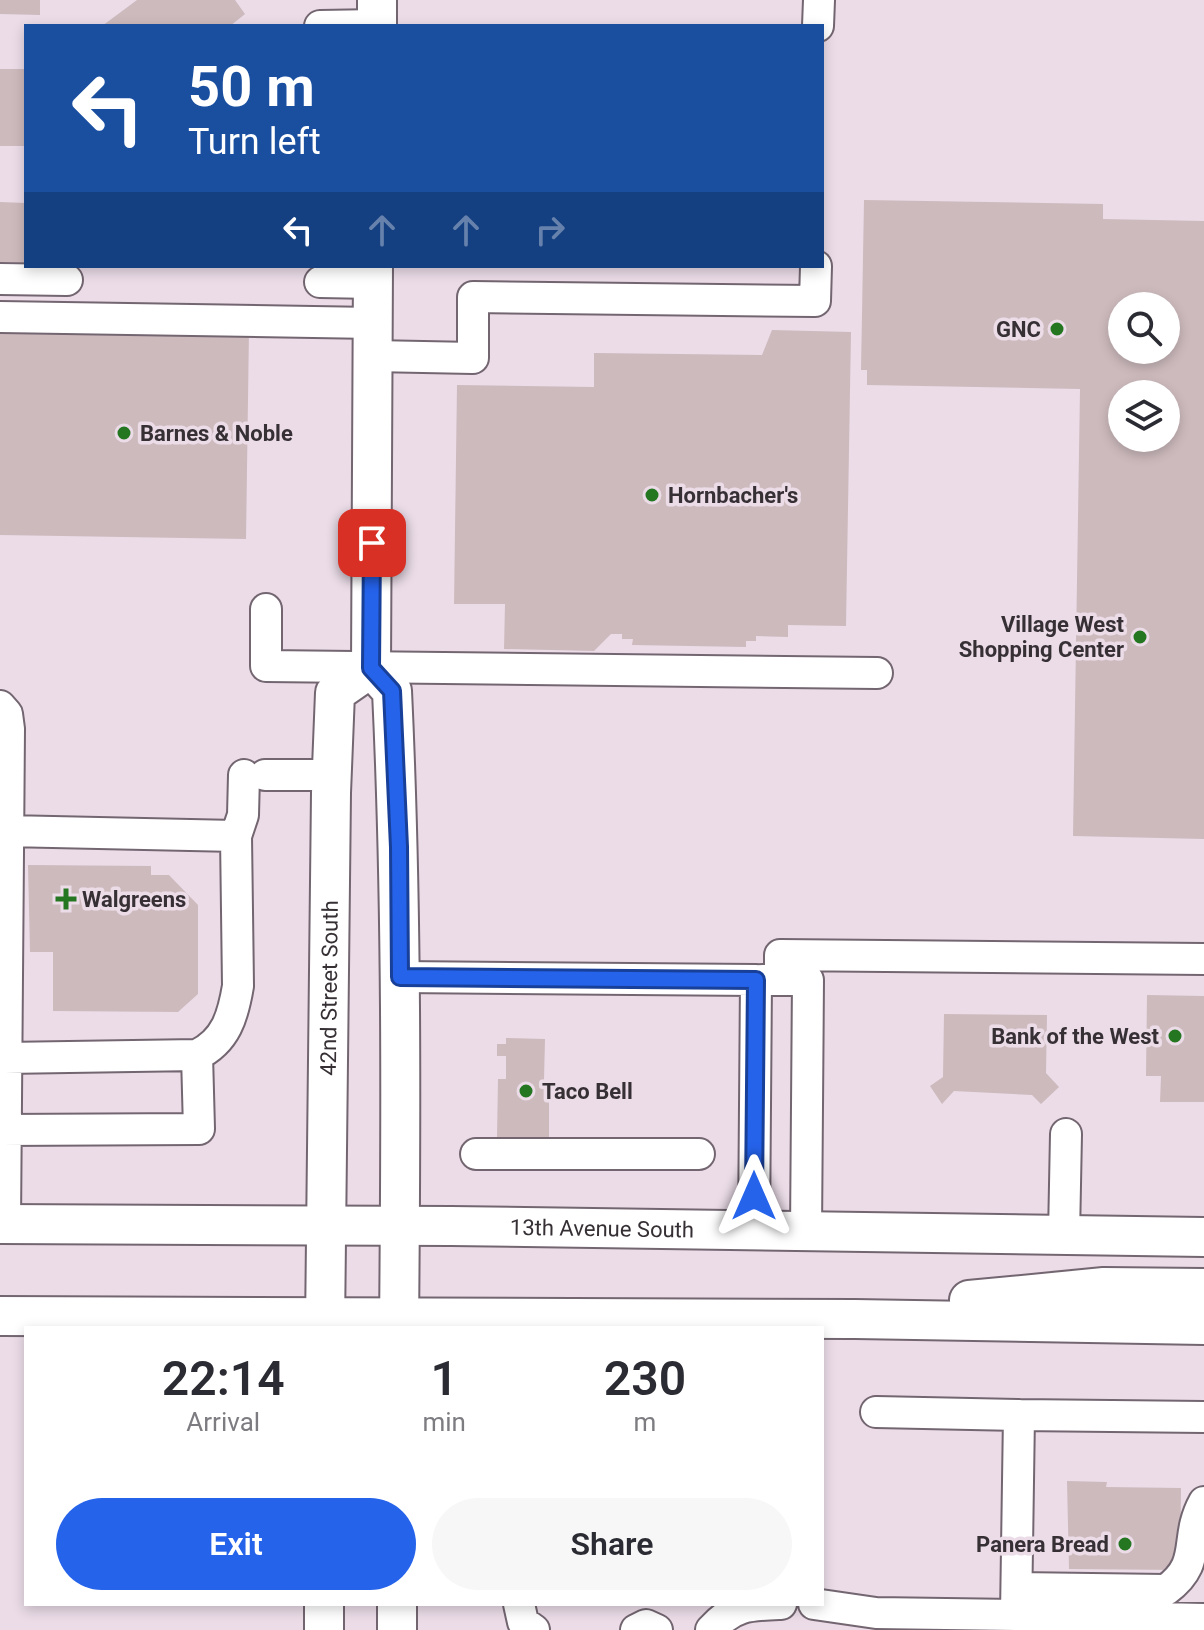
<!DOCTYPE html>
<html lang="en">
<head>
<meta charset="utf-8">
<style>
	:root { --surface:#fff; --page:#f7f7f7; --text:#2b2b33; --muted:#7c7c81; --accent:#2563eb }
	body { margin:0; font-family:Roboto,sans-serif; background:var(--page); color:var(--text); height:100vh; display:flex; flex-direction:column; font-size:30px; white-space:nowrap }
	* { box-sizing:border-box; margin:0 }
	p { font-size:26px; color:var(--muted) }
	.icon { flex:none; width:44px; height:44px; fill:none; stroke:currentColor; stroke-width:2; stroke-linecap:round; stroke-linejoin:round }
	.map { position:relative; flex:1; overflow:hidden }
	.sheet { position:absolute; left:24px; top:1326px; width:800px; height:280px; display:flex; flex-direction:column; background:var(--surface); border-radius:0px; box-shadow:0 4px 12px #0003 }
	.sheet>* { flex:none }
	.guide { position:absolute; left:24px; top:24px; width:800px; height:244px; border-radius:0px; box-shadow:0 4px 12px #0003; background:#1a4fa0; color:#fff; overflow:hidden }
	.fabs { position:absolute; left:1108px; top:292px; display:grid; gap:16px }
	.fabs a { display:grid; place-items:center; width:72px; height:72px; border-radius:50%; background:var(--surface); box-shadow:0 4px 12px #0003; font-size:40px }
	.pin { position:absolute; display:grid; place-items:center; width:68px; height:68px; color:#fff; margin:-34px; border-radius:16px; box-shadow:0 4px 12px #0006 }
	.me { position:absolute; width:88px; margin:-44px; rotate:0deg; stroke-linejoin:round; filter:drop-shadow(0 0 6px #0008) }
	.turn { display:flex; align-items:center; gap:28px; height:168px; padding:0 32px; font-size:36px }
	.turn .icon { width:104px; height:104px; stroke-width:2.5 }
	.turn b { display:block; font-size:56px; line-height:68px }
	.lanes { display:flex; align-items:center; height:76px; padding:0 32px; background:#0003; justify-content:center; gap:40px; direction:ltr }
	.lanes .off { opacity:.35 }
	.eta { display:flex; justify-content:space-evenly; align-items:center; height:136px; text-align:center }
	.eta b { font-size:48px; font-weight:600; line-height:56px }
	.cta { display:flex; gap:16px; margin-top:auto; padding:16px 32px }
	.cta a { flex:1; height:92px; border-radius:48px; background:var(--accent); color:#fff; font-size:32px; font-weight:600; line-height:92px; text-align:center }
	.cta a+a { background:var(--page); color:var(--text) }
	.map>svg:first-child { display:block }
</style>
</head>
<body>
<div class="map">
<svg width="1204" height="1630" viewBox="0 0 1204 1630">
	<rect width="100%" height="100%" fill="#ebdce8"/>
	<path fill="#cdbabd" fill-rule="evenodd" d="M0,0H40V15L0,14Z
		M137,0H235L245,14L230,26H102Z
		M0,69H26V146H0Z
		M864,200L1103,204V219L1204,221V839L1073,836L1080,389L867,385V370H861ZM1122,306H1166V350H1122ZM1122,394H1166V438H1122Z
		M0,202L26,203V263L0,262Z
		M0,326L249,330L246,539L0,535Z
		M772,330L851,332L846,626L788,625V637L756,636V641H746V647L632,645L633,639H622V634H611L594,651L504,649L505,604H454L457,385L594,387V353L762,355Z
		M28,865L151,866V875H169L198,905V994L178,1012L53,1011V952H30Z
		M1147,995L1204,996V1102H1160L1161,1076H1146Z
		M944,1014L1047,1015L1046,1073L1059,1087L1041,1104L1032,1095L954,1091L942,1104L930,1086L943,1077Z
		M506,1038L545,1039L544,1080H554L553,1102H549V1138H536V1140L497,1137L498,1079H506V1056H497V1044H506Z
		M1067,1481L1107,1482L1106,1487L1181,1488L1180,1570L1069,1569Z"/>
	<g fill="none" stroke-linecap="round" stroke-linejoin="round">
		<g stroke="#736671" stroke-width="34">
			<path id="minor" d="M320,26L377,25
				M818,26L819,0
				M0,279L67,280
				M320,282L373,283
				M0,317L373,323
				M373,356L473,358V297L815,301L816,266
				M266,609V666L877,673
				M0,706L7,714L9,729L5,1224
				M265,775H332
				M236,836L243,815L244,775
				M400,977L756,980L754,1231
				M762,980H808L806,1232
				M780,980V955L1204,959
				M5,1058L197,1055C226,1041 233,1016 238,986L236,836L7,831
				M0,1130L199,1129L197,1055
				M476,1154H699
				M1064,1235L1066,1134
				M876,1412L1019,1415
				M1204,1417L1019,1415L1016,1615L1204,1619
				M1017,1588L1166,1590C1204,1562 1183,1540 1204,1502
				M519,1604L523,1622L534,1630
				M814,1604L876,1613L1016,1615V1630
				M636,1630L646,1625L657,1630
				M711,1630C733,1605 749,1605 781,1604"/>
		</g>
		<g stroke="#736671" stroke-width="42">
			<g id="major">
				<path d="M377,26V0"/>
				<path d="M373,266L371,668L392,691C402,903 401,1115 399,1328"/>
				<path id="s1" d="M0,1224L451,1226L1204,1237"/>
				<path d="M969,1300L1104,1287L1204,1288"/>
				<path d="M0,1316L855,1319L1204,1325"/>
				<path id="s2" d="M325,1328L331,793L335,693L371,668"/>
				<path d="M324,1630V1604"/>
				<path d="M397,1630V1604"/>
			</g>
		</g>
		<use href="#minor" stroke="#fff" stroke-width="30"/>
		<use href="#major" stroke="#fff" stroke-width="38"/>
	</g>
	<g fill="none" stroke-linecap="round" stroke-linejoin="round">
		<g stroke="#184099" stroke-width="20">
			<path id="route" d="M372,543L371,668L392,691L399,847L400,977L756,980L754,1196"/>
		</g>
		<use href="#route" stroke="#2563eb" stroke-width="14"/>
	</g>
	<g fill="#247620" stroke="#ebdce8" stroke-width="3">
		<circle cx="1057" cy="329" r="8"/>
		<circle cx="124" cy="433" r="8"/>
		<circle cx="652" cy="495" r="8"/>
		<circle cx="1140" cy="637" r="8"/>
		<path d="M62 887h8v8h8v8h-8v8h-8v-8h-8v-8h8z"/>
		<circle cx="1175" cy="1036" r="8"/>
		<circle cx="526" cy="1091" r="8"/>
		<circle cx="1125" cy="1544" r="8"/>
	</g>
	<g text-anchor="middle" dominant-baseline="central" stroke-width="7" stroke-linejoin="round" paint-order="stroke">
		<g font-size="22" font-weight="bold" fill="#363035" stroke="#ebdce8" text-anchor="end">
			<text x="1041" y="329">GNC</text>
			<text x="140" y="433" text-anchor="start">Barnes &amp; Noble</text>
			<text x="668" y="495" text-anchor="start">Hornbacher's</text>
			<text x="1124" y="624">Village West<tspan x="1124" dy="25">Shopping Center</tspan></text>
			<text x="82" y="899" text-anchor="start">Walgreens</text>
			<text x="1159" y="1036">Bank of the West</text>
			<text x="542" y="1091" text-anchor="start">Taco Bell</text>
			<text x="1109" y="1544">Panera Bread</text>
		</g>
		<g font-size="22" fill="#363035" stroke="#ebdce8">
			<text stroke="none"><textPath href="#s2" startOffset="340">42nd Street South</textPath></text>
			<text stroke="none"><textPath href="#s1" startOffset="602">13th Avenue South</textPath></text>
		</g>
	</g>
</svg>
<div class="fabs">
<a><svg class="icon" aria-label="search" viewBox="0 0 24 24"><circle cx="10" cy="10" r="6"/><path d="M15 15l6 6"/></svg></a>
<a><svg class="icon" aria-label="layers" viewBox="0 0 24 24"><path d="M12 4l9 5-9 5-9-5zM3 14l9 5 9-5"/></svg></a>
</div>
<div class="pin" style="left:372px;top:543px;background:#d93025"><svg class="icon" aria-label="arrive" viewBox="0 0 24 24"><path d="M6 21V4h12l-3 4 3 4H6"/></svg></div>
<svg class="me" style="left:754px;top:1196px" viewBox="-20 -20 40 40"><path d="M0-17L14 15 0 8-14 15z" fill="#2563eb" stroke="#fff" stroke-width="4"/></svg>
<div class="guide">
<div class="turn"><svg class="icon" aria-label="left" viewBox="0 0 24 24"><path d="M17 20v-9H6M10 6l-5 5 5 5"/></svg><div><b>50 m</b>Turn left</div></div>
<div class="lanes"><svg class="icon" aria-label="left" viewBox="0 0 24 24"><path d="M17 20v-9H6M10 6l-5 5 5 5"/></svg><svg class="icon off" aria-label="ahead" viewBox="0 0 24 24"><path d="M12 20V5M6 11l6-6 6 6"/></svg><svg class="icon off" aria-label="ahead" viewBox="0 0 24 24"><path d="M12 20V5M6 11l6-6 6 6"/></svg><svg class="icon off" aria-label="right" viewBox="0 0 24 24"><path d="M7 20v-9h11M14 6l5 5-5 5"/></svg></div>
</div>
<section class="sheet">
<div class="eta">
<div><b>22:14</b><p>Arrival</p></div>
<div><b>1</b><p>min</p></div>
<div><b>230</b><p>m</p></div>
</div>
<div class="cta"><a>Exit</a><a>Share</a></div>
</section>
</div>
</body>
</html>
